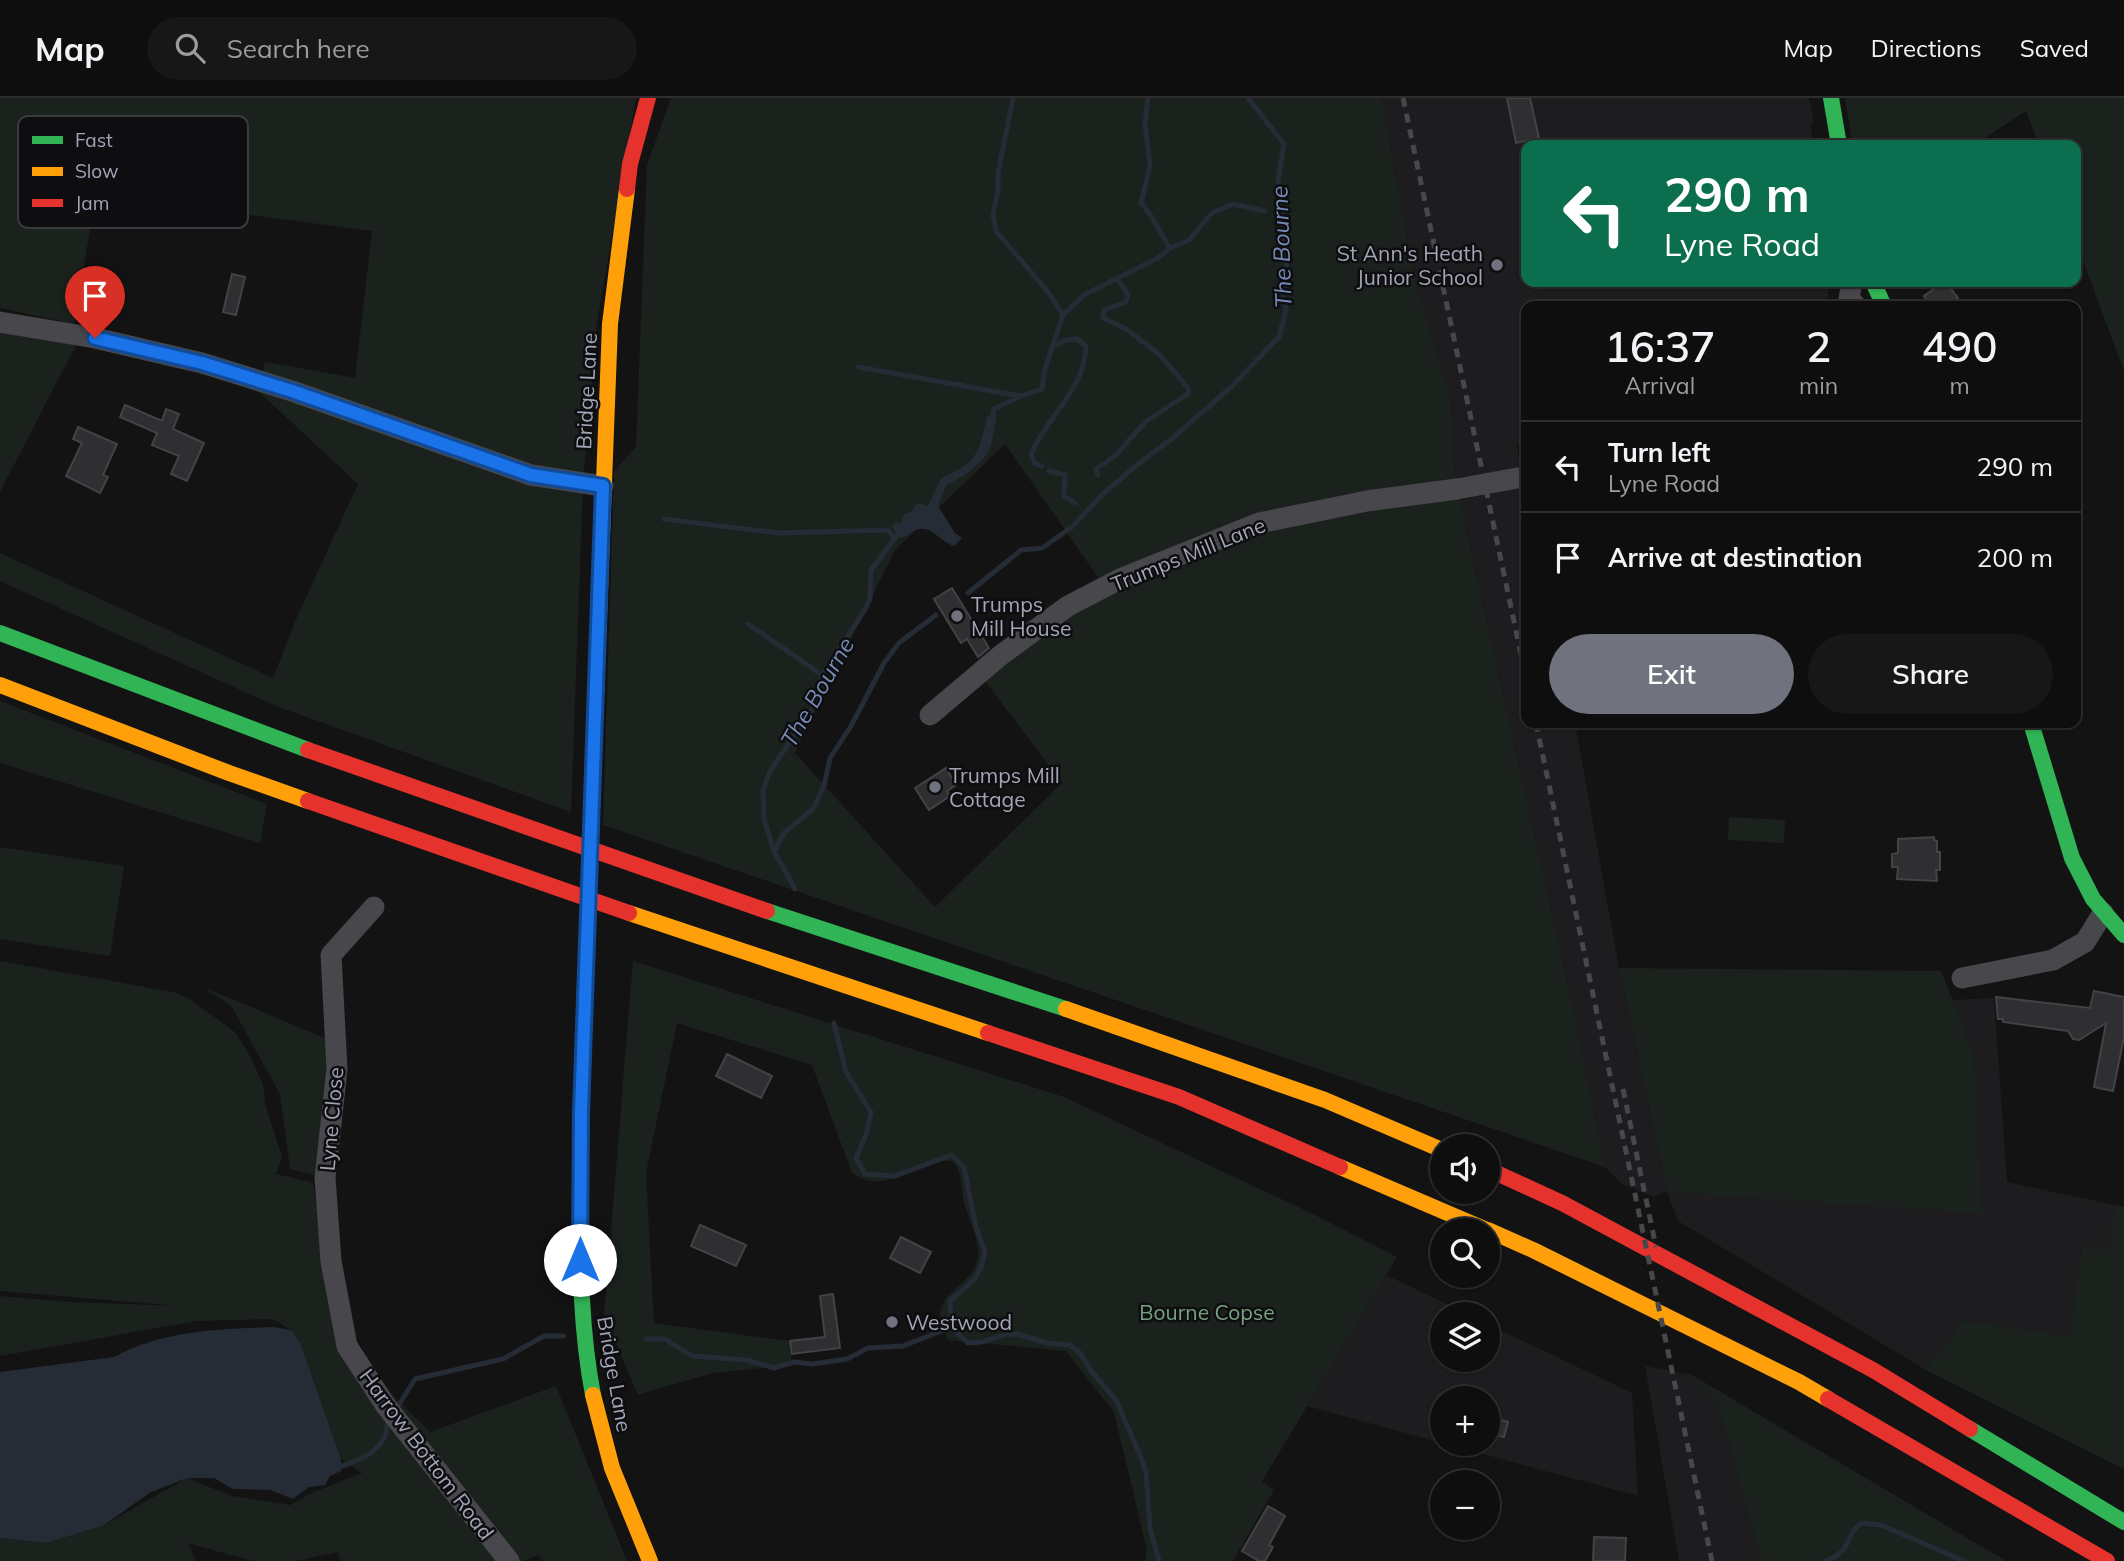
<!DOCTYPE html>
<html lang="en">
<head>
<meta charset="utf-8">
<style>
	:root { --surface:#0e0e0e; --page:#171717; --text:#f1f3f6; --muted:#9b9c9e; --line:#2e2e2e; --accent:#70727d }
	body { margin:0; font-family:Mulish,sans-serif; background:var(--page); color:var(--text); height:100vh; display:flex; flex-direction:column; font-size:26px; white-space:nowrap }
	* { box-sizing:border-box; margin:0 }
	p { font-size:23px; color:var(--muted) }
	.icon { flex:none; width:38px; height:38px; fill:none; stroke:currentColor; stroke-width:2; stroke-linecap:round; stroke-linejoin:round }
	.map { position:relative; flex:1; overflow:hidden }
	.details { position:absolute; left:1521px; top:203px; width:560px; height:427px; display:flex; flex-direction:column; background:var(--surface); border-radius:14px; box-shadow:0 2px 5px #0004,0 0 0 2px var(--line) }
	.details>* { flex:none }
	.banner { position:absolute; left:1521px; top:42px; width:560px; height:147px; border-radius:14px; box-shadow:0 2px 5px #0004,0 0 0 2px var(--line); background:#0b6e4f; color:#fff; overflow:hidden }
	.controls { position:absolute; left:1430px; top:1036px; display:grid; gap:14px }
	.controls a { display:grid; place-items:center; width:70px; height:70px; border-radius:50%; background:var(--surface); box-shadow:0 2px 5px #0004,0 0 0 2px var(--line); font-size:35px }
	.pin { position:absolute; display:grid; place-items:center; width:60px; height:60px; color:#fff; margin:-72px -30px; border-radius:50% 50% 50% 0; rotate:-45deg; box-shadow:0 0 7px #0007 }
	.pin .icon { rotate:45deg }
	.me { position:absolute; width:77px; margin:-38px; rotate:0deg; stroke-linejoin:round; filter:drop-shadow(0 0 5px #0008) }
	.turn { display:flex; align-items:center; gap:24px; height:147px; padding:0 28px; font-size:32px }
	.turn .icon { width:91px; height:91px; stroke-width:2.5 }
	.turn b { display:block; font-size:49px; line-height:60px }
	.eta { display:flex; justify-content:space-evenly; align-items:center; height:119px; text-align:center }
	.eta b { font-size:42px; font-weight:600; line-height:49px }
	.action { display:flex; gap:14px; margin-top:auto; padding:14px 28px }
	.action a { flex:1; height:80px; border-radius:42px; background:var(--accent); color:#fff; font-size:28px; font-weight:600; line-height:80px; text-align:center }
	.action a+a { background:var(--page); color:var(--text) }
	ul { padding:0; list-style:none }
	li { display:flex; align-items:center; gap:21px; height:91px; padding:0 28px; border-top:2px solid var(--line) }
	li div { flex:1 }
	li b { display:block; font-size:26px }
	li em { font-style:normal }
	header { display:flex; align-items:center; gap:42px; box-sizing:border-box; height:98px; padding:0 35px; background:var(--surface); border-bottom:2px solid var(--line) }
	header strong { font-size:33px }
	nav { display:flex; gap:38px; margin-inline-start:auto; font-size:24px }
	.search { width:490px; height:63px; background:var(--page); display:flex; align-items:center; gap:18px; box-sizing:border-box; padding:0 24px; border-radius:38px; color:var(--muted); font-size:26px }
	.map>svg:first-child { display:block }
</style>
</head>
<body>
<header>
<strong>Map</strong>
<div class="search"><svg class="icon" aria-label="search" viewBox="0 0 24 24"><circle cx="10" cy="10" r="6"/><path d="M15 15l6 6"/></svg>Search here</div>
<nav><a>Map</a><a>Directions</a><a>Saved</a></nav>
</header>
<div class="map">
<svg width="2124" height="1463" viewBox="0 0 2124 1463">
	<rect width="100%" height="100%" fill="#131313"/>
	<path fill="#1d1d1f" d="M1382,0H1809L1814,24L1810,26L1814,47H1526V184H1831L1826,204L1819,208H1526V344L1517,347L1521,370L1455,380L1451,303L1413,173Z
		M1526,388V625H1575L1619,870L1667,1094L1973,954L1952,902L1994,900L2007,1084L2114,1107L2109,1152L2082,1149L2069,1239L1963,1223L1926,1272L1678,1123L1667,1094L1653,1099L1622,1086L1605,1069L1570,896L1460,402Z
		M1386,1177L1468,1216H1442V1262H1488V1226L1632,1295L1638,1398L1446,1346H1488V1300H1442V1345L1307,1308Z
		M1645,1268L1692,1277L1719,1309L1761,1463H1679Z"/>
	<path fill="#1b221d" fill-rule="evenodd" d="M0,0H636L597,225L583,385L571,714L276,608L0,483V455L273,580L297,519L358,386L258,293L265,264L355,280L372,133L96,97L74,226L0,210Z
		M671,0H1382L1413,173L1451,303L1455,380L1570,896L1605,1069L603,727L614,373L636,349L647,67ZM1005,346L1102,485L985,583L1062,685L935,809L795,655L895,452Z
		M1845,0H2124V273L2076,144V47H2039L2026,13L1974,47H1853Z
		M0,233L77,245L0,394Z
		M0,603L267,706L260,745L0,665Z
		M1729,719L1785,722L1784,745L1728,742Z
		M0,749L124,768L110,858L0,841Z
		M0,863L173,894L190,901L235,934L251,959L263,987L265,1006L282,1059L276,1076L313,1085L337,1242L430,1334L556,1288L627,1463H542L538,1457L524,1463H340L338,1454L295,1463H252L188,1445L196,1463H0V1440L47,1445L104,1427L187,1380L232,1398L290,1407L314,1394L362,1375L341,1361L300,1244L291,1232L273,1221L196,1223L0,1258V1198L69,1204L179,1208L0,1193Z
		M633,863L1064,999L1313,1116L1397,1159L1262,1383L1274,1392L1233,1463H1145L1147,1452L1114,1314L1066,1253L948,1242C945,1234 940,1224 940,1216C941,1193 972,1185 977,1163C982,1144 969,1123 964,1105C961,1091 963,1075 953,1063C918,1060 889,1100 852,1075L812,967L677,925L646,1075L654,1225L789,1243L792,1267L712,1275L638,1297L604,1217Z
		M1619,870L1941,873L1973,954L1981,1115L1667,1094Z
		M203,889L330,942L317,1078L290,1071L280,996L232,909Z
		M2114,1107L2124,1109V1371L1926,1272L1963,1223L2069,1238L2082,1149L2109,1151Z
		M1692,1277L2006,1463H1761L1719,1309Z"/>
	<path fill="#252c36" d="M992,317L997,320C994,328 993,338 991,347C985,365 962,380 946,387L938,408L955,435L962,440L954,448C940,444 931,426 916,432C910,434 906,439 900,440L892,429L894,426L901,425L904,416L911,414L917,405L928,408L941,380C978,364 978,357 987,319Z
		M274,1229L291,1232L300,1244L341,1361V1373L330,1378L325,1387L309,1389L293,1401L270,1392L233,1391L214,1380H187L151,1394L104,1427L47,1445L0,1440V1274L114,1259C163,1232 220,1231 274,1229Z"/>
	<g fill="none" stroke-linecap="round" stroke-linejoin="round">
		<path stroke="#252c36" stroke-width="5" d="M1170,150L1189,142L1212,115L1233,106L1264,113
			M1063,217L1084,197L1158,160L1170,150C1160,135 1153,117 1141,105L1150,67L1145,26L1148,0
			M858,269L1020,298
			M992,323L994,311L1021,298L1042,291L1045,271L1063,217L1048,194L996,133L993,116L998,93V75L1013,0
			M1042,368L1035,366L1031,356C1047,318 1085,292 1086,248L1078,241L1066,242L1052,249
			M1049,373L1065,377L1064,398L1075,405
			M1098,377L1096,371L1116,357L1145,324L1189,295L1188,290L1160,257L1126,231L1103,220L1104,212L1126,204L1128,196L1117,181
			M664,421L779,435L888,432L894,440
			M968,495L1021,452L1042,450L1072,429L1102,397L1138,366L1174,339L1231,289L1279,239L1286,212L1283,197L1287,173L1278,82L1284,46L1248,0
			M748,526L822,577
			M774,753L784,735L813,711L824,688L830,660L851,628L884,565L899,545L936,517
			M795,791L774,753L764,721L763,692L770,673L814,608L822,577L864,513L870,501L871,472L902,431
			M834,925L846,974L871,1014L867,1034L856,1060L865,1076L895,1078L951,1057L964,1069L976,1129L985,1154L981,1169L974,1182L950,1203L951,1229
			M951,1229L968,1245L982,1244L1006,1236H1017L1047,1245L1070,1247L1080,1255L1092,1274L1116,1302L1140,1357L1146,1374L1150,1430L1159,1463
			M646,1241H665L692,1258L747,1262L774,1270L794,1264L812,1266L847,1261L868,1250L903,1248L951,1229
			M395,1313L415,1281L503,1261L544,1238H564
			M337,1365L342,1368C358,1362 377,1356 385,1338C387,1332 386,1327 390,1321
			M1826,1463C1855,1452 1843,1437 1862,1425L1881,1427L1964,1463"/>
	</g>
	<path fill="#2f2f31" stroke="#424247" stroke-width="2" d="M1507,0H1530L1539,40L1516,45Z
		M232,176L245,179L236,217L223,214Z
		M1944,184H1946L1958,200L1946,208H1931L1924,198Z
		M125,307L162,323L166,311L179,316L173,331L204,345L187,383L171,376L179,358L152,347L157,335L120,319Z
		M78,329L117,346L103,377L108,379L100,395L66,378L82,345L73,341Z
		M952,490L989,550L978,559L967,541L961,545L934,501Z
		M946,670L956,687L947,693L950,698L929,712L915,690Z
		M1934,739V742L1937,743V754H1940V772H1936L1937,783L1897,781L1898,769H1892V756L1898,755V741Z
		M2094,893L2124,899V939L2113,993L2094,989L2106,925L2079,942L2073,941L2068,933L2003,924V921H1998L1996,899L2090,910Z
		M727,956L772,978L761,1000L716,978Z
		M700,1127L746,1147L736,1168L691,1148Z
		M901,1139L931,1154L920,1175L890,1160Z
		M833,1196L840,1250L792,1256L790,1243L825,1239L820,1198Z
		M1488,1318L1508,1324L1504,1339L1488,1335Z
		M1268,1408L1285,1418L1269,1447L1273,1449L1265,1463H1259L1242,1453Z
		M1594,1439L1626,1440L1625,1463H1593Z"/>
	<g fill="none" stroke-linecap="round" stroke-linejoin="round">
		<path stroke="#47474c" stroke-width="21" d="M1852,184L1849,201L1856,208
			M0,224L95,240L202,265L292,293L531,377L603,388
			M930,617L1001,557L1068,508L1120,481L1259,425L1367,403L1457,391
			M374,809L331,857L337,971L325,1080L331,1163L347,1248L386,1308L509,1463
			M1962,880L2053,862L2085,844L2103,815"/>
		<path stroke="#30b455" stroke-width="16" d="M1831,0L1839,47
			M1873,184L1884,208
			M0,535L308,652
			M2031,625L2072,760L2093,801L2124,837
			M767,813L1066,911
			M586,866C583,946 580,1026 580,1106C580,1170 581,1234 593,1297
			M1970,1331L2124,1424"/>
		<path stroke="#ff9f0a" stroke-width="16" d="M0,587L229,675L308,703
			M593,676L610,226L627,91
			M629,815L988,935
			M1066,911L1325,1002L1442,1052
			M1340,1069L1487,1132
			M1488,1132L1533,1152L1799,1284L1828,1301
			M593,1297L612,1370L650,1463"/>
		<path stroke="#e5322d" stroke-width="16" d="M627,91L630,66L648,0
			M308,652L767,813
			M308,703L629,815
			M988,935L1179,999L1340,1069
			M1488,1071L1562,1105L1873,1272L1970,1331
			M1828,1301L2107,1463"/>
		<path stroke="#47484c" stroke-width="5" stroke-dasharray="9 7" stroke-linecap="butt" d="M1403,0L1526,580
			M1536,625L1712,1463
			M1623,991L1656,1149"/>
		<path stroke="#47474c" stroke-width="21" d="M1457,391L1523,379"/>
		<path stroke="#30b455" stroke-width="16" d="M586,866L593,676"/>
	</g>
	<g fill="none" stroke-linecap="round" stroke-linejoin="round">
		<g stroke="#114b97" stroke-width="18">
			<path id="route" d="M95,240L202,265L292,293L531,377L603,388L581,1014L580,1162"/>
		</g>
		<use href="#route" stroke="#1a73e8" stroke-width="12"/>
	</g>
	<g fill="#70727d" stroke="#0e0d0f" stroke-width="2.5">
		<circle cx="1497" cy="167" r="7"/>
		<circle cx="957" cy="518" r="7"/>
		<circle cx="935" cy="689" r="7"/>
		<circle cx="892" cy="1224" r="7"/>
	</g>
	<g text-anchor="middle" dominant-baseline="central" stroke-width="5" stroke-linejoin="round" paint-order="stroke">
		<g font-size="21" fill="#a2a5b6" stroke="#0e0d0f" text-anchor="start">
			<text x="1483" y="155" text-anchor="end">St Ann's Heath<tspan x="1483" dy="24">Junior School</tspan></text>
			<text x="971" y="506">Trumps<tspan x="971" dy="24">Mill House</tspan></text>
			<text x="949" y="677">Trumps Mill<tspan x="949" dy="24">Cottage</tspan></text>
			<text x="906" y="1224">Westwood</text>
		</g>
		<g font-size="21" fill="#a2a5b6" stroke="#0e0d0f">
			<text transform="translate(586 293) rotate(-87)">Bridge Lane</text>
			<text transform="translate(1188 456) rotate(-22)">Trumps Mill Lane</text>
			<text transform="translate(331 1021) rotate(-85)">Lyne Close</text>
			<text transform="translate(615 1276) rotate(80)">Bridge Lane</text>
			<text transform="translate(427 1356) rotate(53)">Harrow Bottom Road</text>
		</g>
		<g font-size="21" fill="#77a382" stroke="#0e0d0f">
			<text x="1207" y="1214">Bourne Copse</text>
		</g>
		<g font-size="23" font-style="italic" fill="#758bb5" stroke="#0e0d0f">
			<text transform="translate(1281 149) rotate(-92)">The Bourne</text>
			<text transform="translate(817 594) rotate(-60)">The Bourne</text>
		</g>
	</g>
	<rect x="18" y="18" width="230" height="112" rx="10" fill="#0e0d0f" stroke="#3a3b41" stroke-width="2"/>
	<rect x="32" y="38" width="31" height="8" fill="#30b455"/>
	<rect x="32" y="69" width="31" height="9" fill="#ff9f0a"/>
	<rect x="32" y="101" width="31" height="8" fill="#e5322d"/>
	<g font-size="19" fill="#a2a5b6">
		<text x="75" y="49">Fast</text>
		<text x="75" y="80">Slow</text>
		<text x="75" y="112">Jam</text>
	</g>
</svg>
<div class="controls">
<a><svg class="icon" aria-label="sound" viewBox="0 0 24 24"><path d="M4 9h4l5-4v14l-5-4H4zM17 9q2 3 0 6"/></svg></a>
<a><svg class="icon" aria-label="search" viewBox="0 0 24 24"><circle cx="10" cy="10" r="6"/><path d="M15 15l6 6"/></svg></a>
<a><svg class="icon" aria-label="layers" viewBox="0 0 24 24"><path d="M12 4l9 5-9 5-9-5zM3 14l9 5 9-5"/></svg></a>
<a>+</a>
<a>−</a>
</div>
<div class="pin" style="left:95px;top:240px;background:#d93025"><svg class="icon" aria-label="arrive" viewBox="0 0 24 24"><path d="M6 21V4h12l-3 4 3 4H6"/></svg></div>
<svg class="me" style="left:580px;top:1162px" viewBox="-20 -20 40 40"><circle r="19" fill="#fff"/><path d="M0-13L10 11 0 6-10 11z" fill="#1a73e8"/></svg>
<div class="banner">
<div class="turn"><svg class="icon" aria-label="left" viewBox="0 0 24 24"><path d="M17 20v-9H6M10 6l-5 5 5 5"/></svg><div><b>290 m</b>Lyne Road</div></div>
</div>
<section class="details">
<div class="eta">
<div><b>16:37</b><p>Arrival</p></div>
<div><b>2</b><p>min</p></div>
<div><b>490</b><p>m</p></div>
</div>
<ul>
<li><svg class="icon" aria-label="left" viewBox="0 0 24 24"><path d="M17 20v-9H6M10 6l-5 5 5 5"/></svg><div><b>Turn left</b><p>Lyne Road</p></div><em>290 m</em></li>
<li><svg class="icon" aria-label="arrive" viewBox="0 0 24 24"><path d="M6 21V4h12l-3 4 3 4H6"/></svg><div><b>Arrive at destination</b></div><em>200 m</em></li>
</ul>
<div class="action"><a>Exit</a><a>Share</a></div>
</section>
</div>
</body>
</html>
